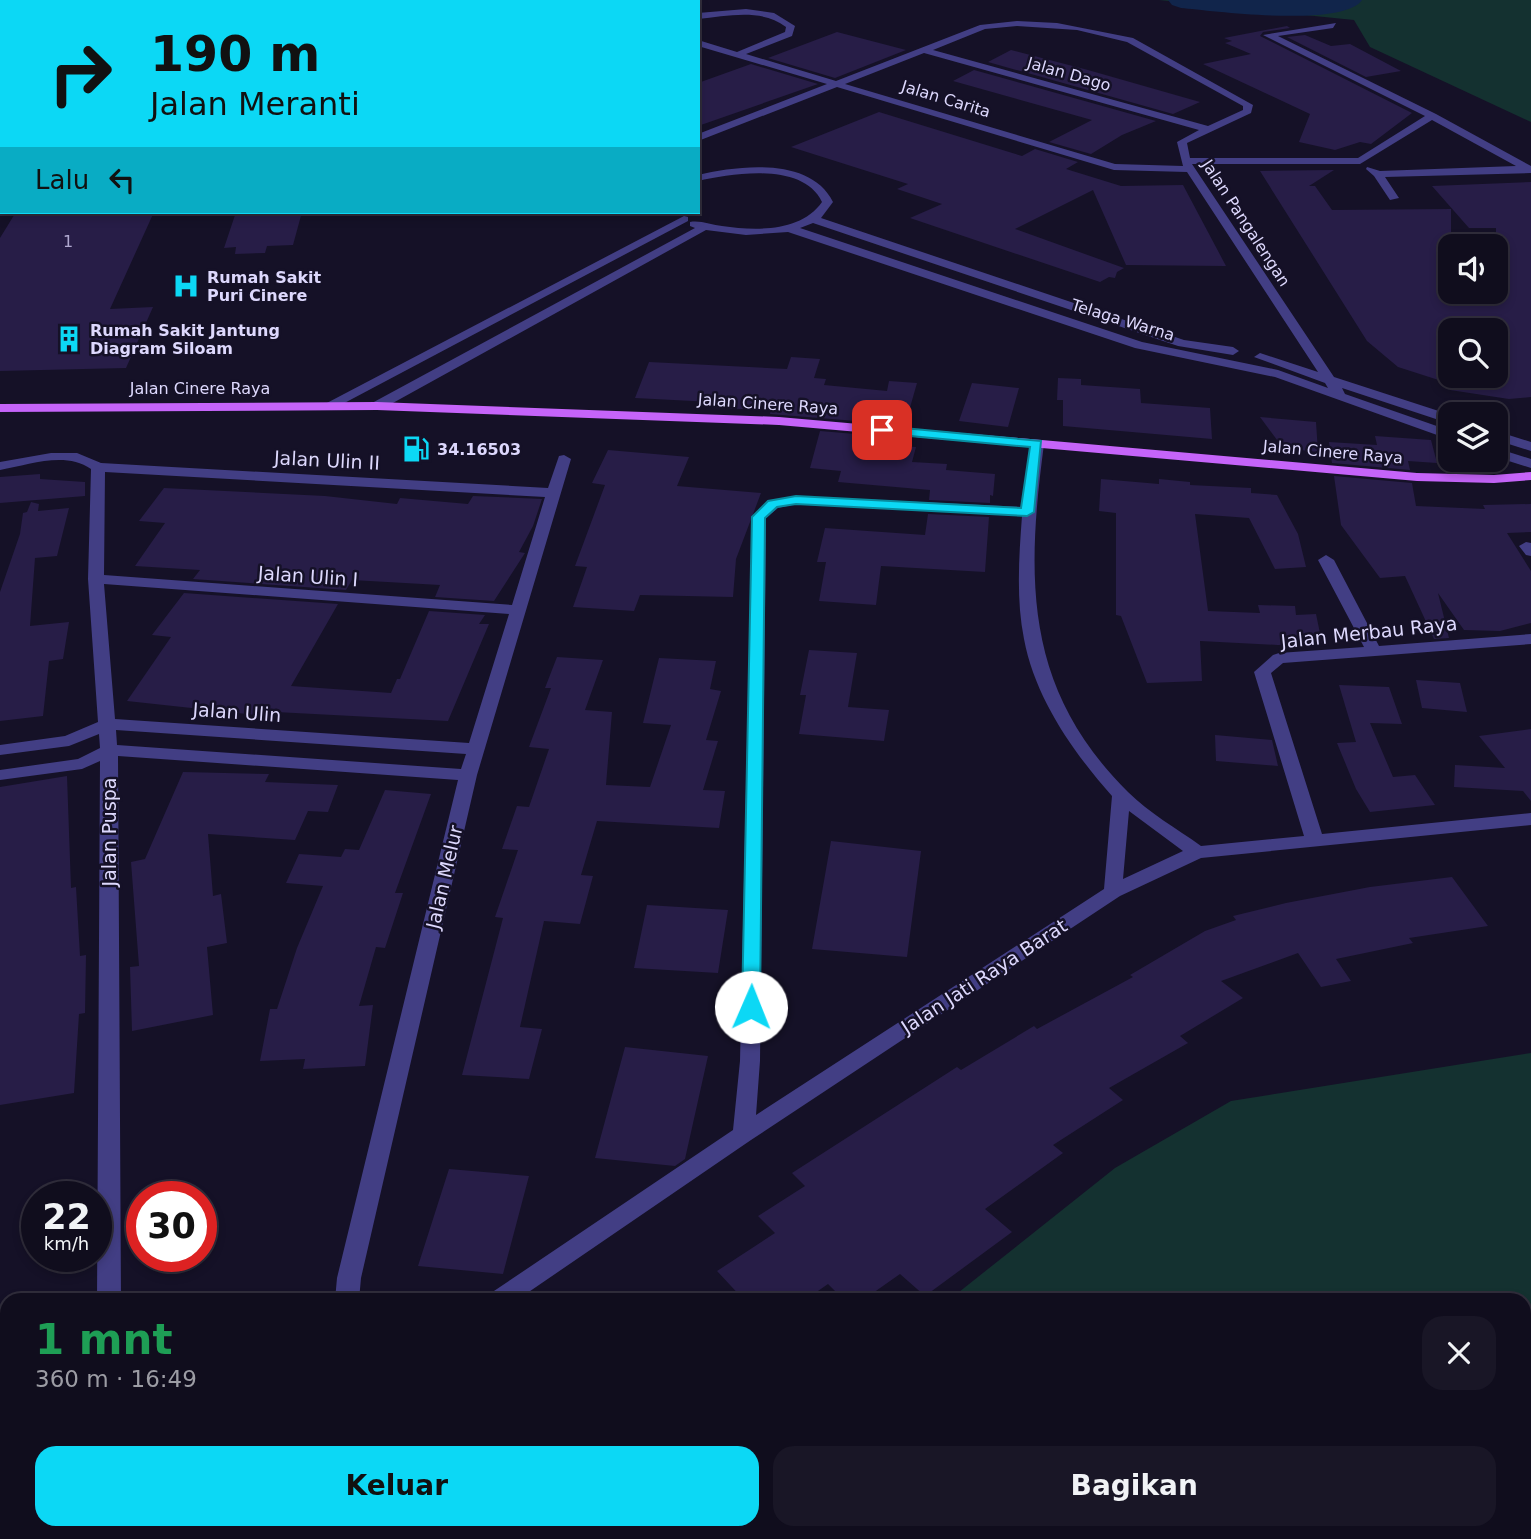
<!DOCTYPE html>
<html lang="id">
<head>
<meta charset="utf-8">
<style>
	:root { --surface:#100d1d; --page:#191626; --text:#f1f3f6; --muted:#9c9ca4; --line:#302d3b; --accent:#0cd8f5 }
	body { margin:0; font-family:"DejaVu Sans",sans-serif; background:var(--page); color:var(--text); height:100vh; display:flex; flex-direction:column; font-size:26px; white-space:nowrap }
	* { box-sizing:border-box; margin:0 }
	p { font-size:23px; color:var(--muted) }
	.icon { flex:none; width:38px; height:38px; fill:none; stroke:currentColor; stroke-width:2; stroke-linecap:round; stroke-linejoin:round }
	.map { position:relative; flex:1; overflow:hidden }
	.panel { position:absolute; left:0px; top:1293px; width:1531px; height:247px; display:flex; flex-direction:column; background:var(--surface); border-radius:21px 21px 0 0; box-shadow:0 4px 10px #0003,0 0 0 2px var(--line) }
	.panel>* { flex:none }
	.hud { position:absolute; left:0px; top:0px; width:700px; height:214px; box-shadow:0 4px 10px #0003,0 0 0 2px var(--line); background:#0cd8f5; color:#111; overflow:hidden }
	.buttons { position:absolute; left:1438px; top:234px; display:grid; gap:14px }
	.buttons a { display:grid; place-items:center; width:70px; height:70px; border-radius:14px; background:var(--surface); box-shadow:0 4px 10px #0003,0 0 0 2px var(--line); font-size:35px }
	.speed { position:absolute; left:21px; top:1181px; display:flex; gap:14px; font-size:35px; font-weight:700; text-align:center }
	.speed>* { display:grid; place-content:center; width:91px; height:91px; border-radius:50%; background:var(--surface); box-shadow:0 4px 10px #0003,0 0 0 2px var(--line); line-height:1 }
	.speed small { font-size:18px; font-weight:400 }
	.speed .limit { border:10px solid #d22; background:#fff; color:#111 }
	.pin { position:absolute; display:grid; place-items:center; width:60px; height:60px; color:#fff; margin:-30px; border-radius:14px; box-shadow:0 4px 10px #0006 }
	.me { position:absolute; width:77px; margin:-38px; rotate:1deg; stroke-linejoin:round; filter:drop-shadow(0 0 5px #0008) }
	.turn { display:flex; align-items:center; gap:24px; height:147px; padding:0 35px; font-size:32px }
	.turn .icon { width:91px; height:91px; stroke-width:2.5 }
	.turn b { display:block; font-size:49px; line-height:60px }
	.then { display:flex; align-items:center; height:66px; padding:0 35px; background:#0003; gap:14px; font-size:26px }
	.round { display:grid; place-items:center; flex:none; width:74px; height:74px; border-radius:21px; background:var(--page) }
	.head { display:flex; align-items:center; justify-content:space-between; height:119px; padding:0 35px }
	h1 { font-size:42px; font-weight:700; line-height:52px; color:#1e9e55 }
	.action { display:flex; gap:14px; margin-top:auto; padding:14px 35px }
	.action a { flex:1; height:80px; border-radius:21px; background:var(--accent); color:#111; font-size:28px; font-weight:700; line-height:80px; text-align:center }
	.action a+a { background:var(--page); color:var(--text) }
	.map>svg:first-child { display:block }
</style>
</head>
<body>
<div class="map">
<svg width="1531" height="1539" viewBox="0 0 1531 1539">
	<rect width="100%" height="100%" fill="#151127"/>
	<path fill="#143130" d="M1159,0H1531V122L1370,47L1354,20Z
		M1531,1053V1539H635L645,1533H1524V1300H949L1115,1168L1231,1101Z"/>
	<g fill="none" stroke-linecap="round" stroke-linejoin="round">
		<path fill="#11254b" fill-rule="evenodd" d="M1168,0H1362C1343,28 1214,11 1181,8L1172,5Z"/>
	</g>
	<path fill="#271d47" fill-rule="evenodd" d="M1287,26L1290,28L1263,32L1260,36L1412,113L1371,144L1360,142L1335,150L1299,142L1310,114L1203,64L1251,54L1225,43L1232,41L1224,38Z
		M837,32L906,50L835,78L768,58Z
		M1305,35L1331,46L1350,44L1401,71L1366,77L1287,37Z
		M1011,50L1088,70L1200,102L1173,114L988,62Z
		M751,64L818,84L698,126V83Z
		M974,70L1156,121L1122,135L1091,154L1049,142L1092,120L953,81Z
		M879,112L1022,156L1035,149L1078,162L1066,169L1121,186L1183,185L1226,266L1126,265L1093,190L1015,229L1124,268L1117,272L1115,278L1109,277L1100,282L910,218L942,204L897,189L908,184L791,147Z
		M1334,170L1309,186H1315L1332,210L1451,209V292H1496V228H1469L1432,186L1531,182V397L1509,399L1450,390L1451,384L1398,367L1367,341L1260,171ZM1451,331H1496V376H1451V383Z
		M16,212H154L110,309L153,307L126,368L0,371V238Z
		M236,212H302L293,245L267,246L265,253L235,254L236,247L224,248Z
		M791,357L820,359L814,378L826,379L824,385L887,391L889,381L917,383L905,425L770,414L771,410L711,408L712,402L635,398L649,362L787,369Z
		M1058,378L1081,379V385L1140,389L1141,403L1210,408L1212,439L1063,426V400H1057Z
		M972,383L1019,388L1008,427L959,421Z
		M1260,417L1316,422L1318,452L1283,448Z
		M820,431L902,438L900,446L916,447L912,462L947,464L946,470L995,474L993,496L990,495V503L929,500L930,490L838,482L841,471L810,468Z
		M1375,436L1431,440L1437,463L1408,461L1410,470L1332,463L1329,442L1377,445Z
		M608,450L689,457L677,486L761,493L736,559L733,597L640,595L634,611L573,607L587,567L575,566L605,485L592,483Z
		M40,474V479L85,482V496L0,503V477Z
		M1334,476L1412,483L1416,506L1485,509L1483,505L1531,504V532L1507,533L1531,571V623L1500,631L1464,630L1438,593L1449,638L1434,639L1405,576L1380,578L1341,525Z
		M1101,479L1159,484V479L1190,482V485L1251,488V493L1277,495L1298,534L1306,567L1275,569L1249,518L1195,514L1208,611L1260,613L1258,605L1295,606L1296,615L1316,614L1322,643L1278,645L1200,641L1202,681L1147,683L1121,616L1116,615V513L1099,511Z
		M164,488L325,496L397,504L400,498L468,504L473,496L542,499L533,526L519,552L525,553L494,601L435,597L440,585L352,580L346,590L193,579L200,570L135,566L165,523L139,521Z
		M31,502L39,504L38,511L69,508L57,556L35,558L30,626L69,622L63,659L49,661L43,716L0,721V592L20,534L23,513L27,512Z
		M928,514L989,517L985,572L881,566L876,605L819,601L826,562H817L825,528L925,535Z
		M184,593L338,604L291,686L391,693L397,679H400L429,611L485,615L479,624H489L448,721L276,712L274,717L127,701L171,637L152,635Z
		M809,650L857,653L848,707L889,710L884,741L799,734L806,695H800Z
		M557,657L603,660L585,710L612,712L606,785L650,787L671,725L643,723L659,658L716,661L710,689L721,691L706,740L718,741L703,790L725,791L719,828L597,821L581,875L593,876L580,924L544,921L520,1027L542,1029L529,1079L462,1075L503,918L495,917L518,850L502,849L517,806L529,807L549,749L529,747L551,688H545Z
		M1416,680L1460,683L1467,712L1422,708Z
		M1339,685L1389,687L1402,724L1370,723L1393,777L1415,775L1435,805L1370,812L1356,789L1337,743L1356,742Z
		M1531,729V801L1523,791L1454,787L1455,765L1505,768L1479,736Z
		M1215,735L1272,740L1278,766L1216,761Z
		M183,772L269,774L265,782L338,785L328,812L308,811L295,840L208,834L213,896L221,894L227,943L207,947L213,1015L132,1031L130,967L139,966L131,862L145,859Z
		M67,776L71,888L76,887L80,956L86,955L85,1013L79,1014L74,1093L0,1105V787Z
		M385,790L431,794L395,893H403L385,948L376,947L359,1006L373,1005L365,1066L303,1069L305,1059L260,1061L270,1009H277L297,948L323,886L286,883L299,854L341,857L345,849L359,850Z
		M831,841L921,851L907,957L812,949Z
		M1452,877L1488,926L1409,938L1413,943L1336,959L1351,981L1321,987L1298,953L1221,981L1243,998L1180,1036L1188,1043L1109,1088L1123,1100L1053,1145L1063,1153L985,1209L1012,1232L925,1296L900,1274L863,1300H844L828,1284L805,1300H744L717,1271L775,1233L758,1216L805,1186L792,1173L957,1067L961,1070L1034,1026L1037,1029L1133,977L1130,975L1205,931L1236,920L1233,916L1286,903L1370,887Z
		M647,905L728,910L718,973L634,968Z
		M625,1047L708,1056L685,1159L675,1166L595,1158Z
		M449,1169L529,1176L503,1274L418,1266Z"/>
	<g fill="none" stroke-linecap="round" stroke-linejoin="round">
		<path fill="#423e84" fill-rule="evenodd" d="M89,0H97L88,2Z
			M112,0H121L111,2Z
			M245,0H253L244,2Z
			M584,0H593L594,2H585Z
			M746,9L774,13L795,26L792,36L746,54L836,81L980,25L1017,21L1057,23L1133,38L1253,105L1251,113L1187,143L1190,158H1358L1425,116L1263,35L1336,23L1333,28L1278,36L1436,114L1531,166V173L1385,177L1399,198L1390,200L1374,176L1366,169L1367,167L1380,171L1516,166L1432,120L1360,164H1192L1334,377L1451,415V424L1342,388L1345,394L1451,431V440L1275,377L1135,348L788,232L746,235L706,230L382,409H372V403L695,228L690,226V222C700,220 712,225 722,226C756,231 801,232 822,202C803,162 734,173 698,181V175C740,165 811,157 833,202L821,218L1154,330L1184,340L1233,347L1239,351L1233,355L1178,346L813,223L800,228L1142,342L1278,370L1328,388L1325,383L1254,357L1260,353L1318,372L1187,172L1114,170L837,87L698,141V134L827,84L698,46V40L737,52L785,32L786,27C761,8 728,16 698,19V13ZM1017,26L1077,30L1127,42L1243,106V110L1208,126L933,50L985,29ZM924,53L1199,130L1177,142L1183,166L1115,164L845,84Z
			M0,16H2V22H0Z
			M0,129H2L0,137Z
			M0,168H2L0,177Z
			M684,216L688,217V221L335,408L330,409L323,405Z
			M1496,431L1531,442V451L1496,440Z
			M1037,440L1044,444C1026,579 1024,689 1128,792C1149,813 1176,828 1201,846L1304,836L1254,672L1273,655L1279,653L1364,647L1318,560L1326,555L1334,560L1379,646L1531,634V644L1283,663L1271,673L1322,834L1531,813V825L1201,858L1120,896L751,1140L517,1300H487L491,1293L733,1130L740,1061L752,517L768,501L796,496L1022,507L1030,444ZM796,504L1022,516C1019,556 1016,599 1024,639C1035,698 1073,752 1112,796L1104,889L756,1115L760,1061L766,518L778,508ZM1129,811L1183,851L1123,879Z
			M1496,448L1531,459V468L1496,457Z
			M51,453H77L101,463L548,488L559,456L564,455L571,459L477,775L361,1278L359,1300H335L337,1278L458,780L118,756L121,1300H97L100,761L82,769L0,780V770L78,759L100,748L99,734L69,746L0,755V745L65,736L98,722L88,579L91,469C65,451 29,465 0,470V462ZM105,472L545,497L512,605L104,575ZM104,584L509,614L469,743L115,719ZM116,730L466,754L461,769L117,745Z
			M1526,542L1531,543V556L1526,555L1519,546Z
			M103,1533H129V1539H103Z
			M134,1533H167L164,1539H132Z"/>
		<path fill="#c564f9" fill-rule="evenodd" d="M377,402L779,417L1417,473L1494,475L1531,472V480L1494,483L1417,481L779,425L377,410L0,412V404Z"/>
	</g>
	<path fill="#0cd8f5" stroke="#088c9f" stroke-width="2" d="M882,426L1041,441L1034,512L1027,516L796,504L777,507L765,518L760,1007L751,1013L742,1007L752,517L768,501L796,496L1021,508L1030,447L878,433V428Z"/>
	<defs>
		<g id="hospital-bare" transform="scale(2.1)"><path d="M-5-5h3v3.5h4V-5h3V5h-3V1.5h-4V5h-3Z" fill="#0cd8f5" stroke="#151127" stroke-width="2.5" paint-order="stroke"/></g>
		<g id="building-bare" transform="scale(2.1)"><path d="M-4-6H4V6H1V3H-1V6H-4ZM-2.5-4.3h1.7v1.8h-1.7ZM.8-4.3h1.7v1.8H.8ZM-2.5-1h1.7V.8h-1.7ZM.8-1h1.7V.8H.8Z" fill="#0cd8f5" stroke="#151127" stroke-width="2.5" paint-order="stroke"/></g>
		<g id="fuel-bare" transform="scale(2.1)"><path d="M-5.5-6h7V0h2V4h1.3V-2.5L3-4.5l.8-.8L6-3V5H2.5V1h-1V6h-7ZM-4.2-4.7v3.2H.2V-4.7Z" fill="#0cd8f5" stroke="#151127" stroke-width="2.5" paint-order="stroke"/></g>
	</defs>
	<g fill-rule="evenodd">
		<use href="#hospital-bare" x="186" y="286"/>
		<use href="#building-bare" x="69" y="339"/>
		<use href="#fuel-bare" x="416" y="449"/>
	</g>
	<g text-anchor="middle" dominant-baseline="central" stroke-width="5" stroke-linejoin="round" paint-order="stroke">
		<g font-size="16" fill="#ddd8fd" stroke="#151127">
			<text transform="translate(1069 74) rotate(16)">Jalan Dago</text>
			<text transform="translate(946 99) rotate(17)">Jalan Carita</text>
			<text transform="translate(1246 223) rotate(57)">Jalan Pangalengan</text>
			<text transform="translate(1123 320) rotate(17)">Telaga Warna</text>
			<text x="200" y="388">Jalan Cinere Raya</text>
			<text transform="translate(768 404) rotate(4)">Jalan Cinere Raya</text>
			<text transform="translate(1333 452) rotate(5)">Jalan Cinere Raya</text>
		</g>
		<g font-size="16" fill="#b0a9d0">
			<text x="68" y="241">1</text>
		</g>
		<g font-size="16" font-weight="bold" fill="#ddd8fd" stroke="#151127" text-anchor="start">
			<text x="207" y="277">Rumah Sakit<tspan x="207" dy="18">Puri Cinere</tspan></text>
			<text x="90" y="330">Rumah Sakit Jantung<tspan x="90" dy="18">Diagram Siloam</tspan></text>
			<text x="437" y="449">34.16503</text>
		</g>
		<g font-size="19" fill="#ddd8fd" stroke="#151127">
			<text transform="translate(327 460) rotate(3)">Jalan Ulin II</text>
			<text transform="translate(308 576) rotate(4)">Jalan Ulin I</text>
			<text transform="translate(1369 632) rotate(-6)">Jalan Merbau Raya</text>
			<text transform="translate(237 712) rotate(4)">Jalan Ulin</text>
			<text transform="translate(109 832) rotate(-90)">Jalan Puspa</text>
			<text transform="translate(444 877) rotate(-77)">Jalan Melur</text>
			<text transform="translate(984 976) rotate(-33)">Jalan Jati Raya Barat</text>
		</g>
	</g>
</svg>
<div class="buttons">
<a><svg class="icon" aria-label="sound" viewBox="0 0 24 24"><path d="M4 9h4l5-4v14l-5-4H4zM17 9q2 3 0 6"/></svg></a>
<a><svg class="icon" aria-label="search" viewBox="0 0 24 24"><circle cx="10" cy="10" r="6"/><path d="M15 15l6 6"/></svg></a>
<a><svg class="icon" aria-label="layers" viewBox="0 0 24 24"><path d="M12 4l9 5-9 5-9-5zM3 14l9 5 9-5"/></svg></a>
</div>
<div class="speed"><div>22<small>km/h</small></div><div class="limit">30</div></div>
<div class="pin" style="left:882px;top:430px;background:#d93025"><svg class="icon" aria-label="arrive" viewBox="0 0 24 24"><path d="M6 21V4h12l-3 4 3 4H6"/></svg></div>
<svg class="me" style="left:751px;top:1007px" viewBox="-20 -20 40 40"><circle r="19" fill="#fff"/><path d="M0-13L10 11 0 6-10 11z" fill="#0cd8f5"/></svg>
<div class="hud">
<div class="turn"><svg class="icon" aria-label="right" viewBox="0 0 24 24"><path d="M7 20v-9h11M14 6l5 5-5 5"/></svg><div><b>190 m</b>Jalan Meranti</div></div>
<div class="then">Lalu<svg class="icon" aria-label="left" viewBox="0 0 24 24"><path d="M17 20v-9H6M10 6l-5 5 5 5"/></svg></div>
</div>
<section class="panel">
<div class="head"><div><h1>1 mnt</h1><p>360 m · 16:49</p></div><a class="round"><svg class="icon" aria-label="close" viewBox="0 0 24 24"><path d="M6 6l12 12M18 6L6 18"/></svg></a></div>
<div class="action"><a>Keluar</a><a>Bagikan</a></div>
</section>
</div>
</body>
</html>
